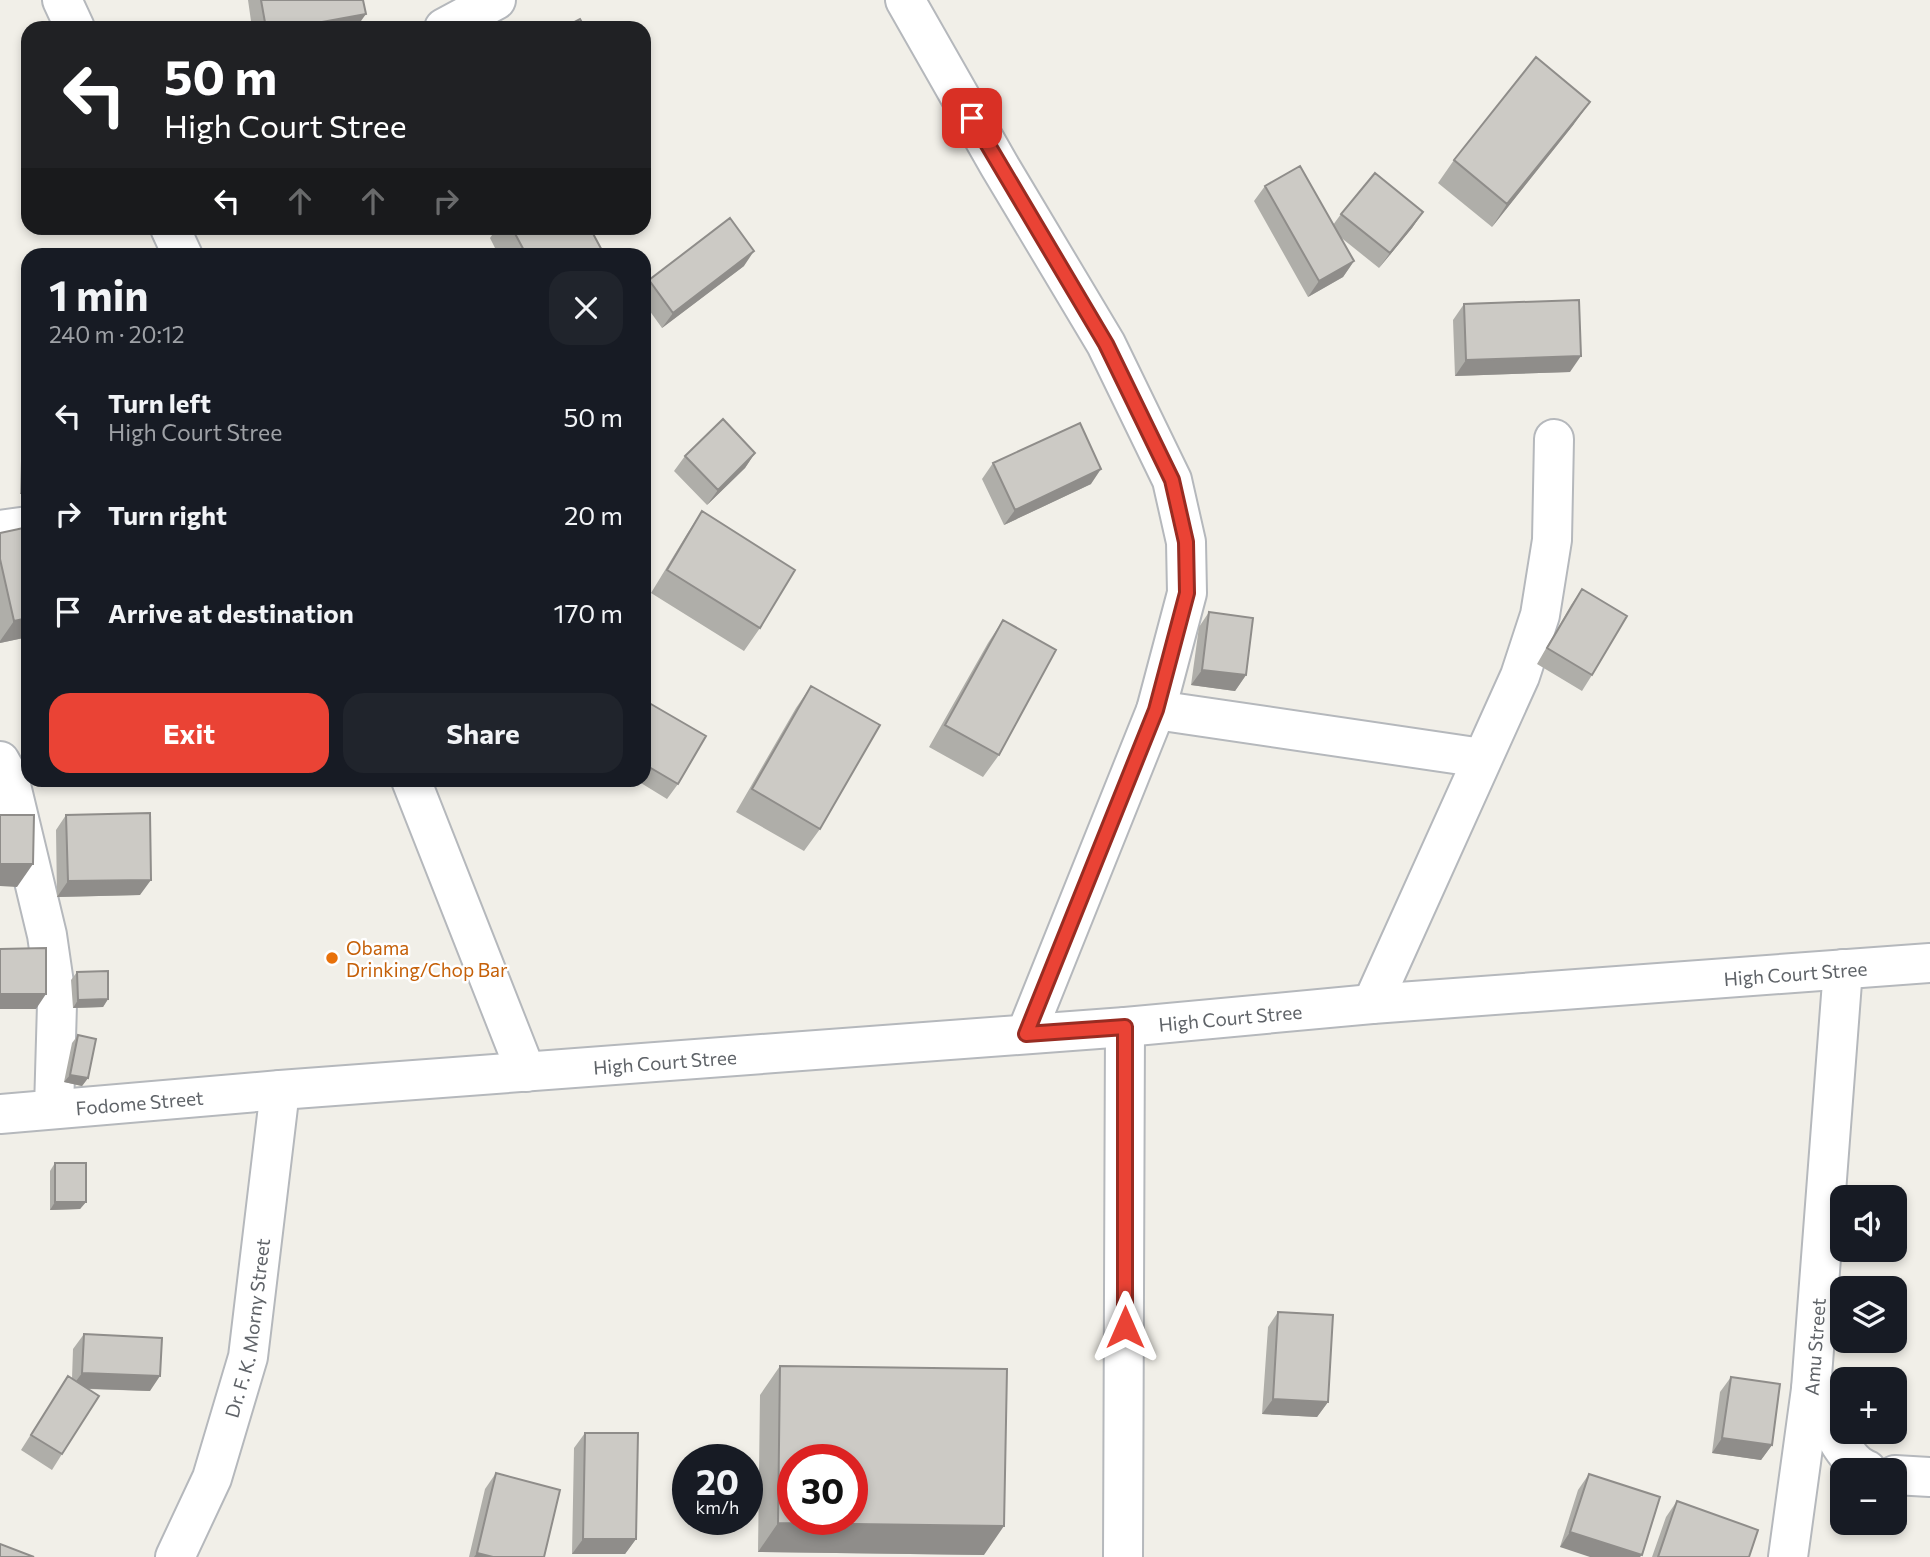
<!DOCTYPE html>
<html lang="en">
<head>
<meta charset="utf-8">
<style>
	:root { --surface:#171b24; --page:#20242c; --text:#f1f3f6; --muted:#9ea1a6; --accent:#ea4335 }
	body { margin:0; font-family:Commissioner,sans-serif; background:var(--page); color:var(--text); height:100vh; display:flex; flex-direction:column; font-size:26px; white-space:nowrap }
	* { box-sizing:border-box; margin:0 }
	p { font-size:23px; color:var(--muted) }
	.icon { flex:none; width:38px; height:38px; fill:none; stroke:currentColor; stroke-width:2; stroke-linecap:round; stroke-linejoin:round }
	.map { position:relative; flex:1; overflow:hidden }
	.details { position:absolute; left:21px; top:248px; width:630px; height:539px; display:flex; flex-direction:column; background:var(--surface); border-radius:21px; box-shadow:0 4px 10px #0003 }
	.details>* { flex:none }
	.top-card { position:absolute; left:21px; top:21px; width:630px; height:214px; border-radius:21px; box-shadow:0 4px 10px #0003; background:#202124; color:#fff; overflow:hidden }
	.tools { position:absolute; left:1830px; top:1185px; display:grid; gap:14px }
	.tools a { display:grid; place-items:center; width:77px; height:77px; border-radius:14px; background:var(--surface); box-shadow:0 4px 10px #0003; font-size:35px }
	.speed { position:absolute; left:672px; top:1444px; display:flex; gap:14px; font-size:35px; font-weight:700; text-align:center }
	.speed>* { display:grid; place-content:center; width:91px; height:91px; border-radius:50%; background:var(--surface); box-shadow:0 4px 10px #0003; line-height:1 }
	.speed small { font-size:18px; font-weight:400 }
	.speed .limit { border:10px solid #d22; background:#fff; color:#111 }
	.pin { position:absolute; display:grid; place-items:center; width:60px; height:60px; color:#fff; margin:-30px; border-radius:14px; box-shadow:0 4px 10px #0006 }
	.me { position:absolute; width:77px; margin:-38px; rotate:0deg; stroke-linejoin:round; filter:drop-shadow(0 0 5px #0008) }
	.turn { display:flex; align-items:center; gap:24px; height:147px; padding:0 28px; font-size:32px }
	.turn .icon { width:91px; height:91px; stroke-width:2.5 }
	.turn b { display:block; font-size:49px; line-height:60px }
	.lanes { display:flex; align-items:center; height:66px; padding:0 28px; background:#0003; justify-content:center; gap:35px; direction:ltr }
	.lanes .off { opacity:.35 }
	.round { display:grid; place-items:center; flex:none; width:74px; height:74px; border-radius:21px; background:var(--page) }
	.headline { display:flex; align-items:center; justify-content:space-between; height:119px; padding:0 28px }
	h1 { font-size:42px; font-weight:700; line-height:52px }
	.primary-button { display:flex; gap:14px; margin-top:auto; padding:14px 28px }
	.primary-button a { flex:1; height:80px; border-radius:21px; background:var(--accent); color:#fff; font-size:28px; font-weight:700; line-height:80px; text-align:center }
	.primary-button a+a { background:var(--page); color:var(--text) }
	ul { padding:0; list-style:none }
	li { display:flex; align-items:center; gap:21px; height:98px; padding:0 28px }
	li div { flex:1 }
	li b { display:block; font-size:26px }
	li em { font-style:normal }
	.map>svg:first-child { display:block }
</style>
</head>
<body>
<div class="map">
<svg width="1930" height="1557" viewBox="0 0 1930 1557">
	<rect width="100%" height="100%" fill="#f1efe8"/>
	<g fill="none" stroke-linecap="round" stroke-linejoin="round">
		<g stroke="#b5b8bc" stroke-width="42">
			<g id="minor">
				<path d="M62,0L75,28"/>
				<path d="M905,0L999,165L1106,344L1172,480L1186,542L1187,593L1156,710L1026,1034"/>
				<path d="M444,28L496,0"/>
				<path d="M170,228L183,256"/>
				<path d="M0,530L28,526"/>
				<path d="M1156,710L1482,758"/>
				<path d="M0,761L9,777L47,935L57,1004L54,1109"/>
				<path d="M411,780L526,1072"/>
				<path d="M1372,1004L1520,676L1540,615L1552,540L1554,439"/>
				<path id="s1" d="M0,1114L280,1090L1125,1027L1372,1004L1930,963"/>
				<path d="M1811,1389C1823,1411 1843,1462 1867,1470"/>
				<path d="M1895,1475L1930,1477"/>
				<path id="s2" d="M175,1557L212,1478L248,1357L280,1090"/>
				<path d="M1123,1557L1125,1027"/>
				<path id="s3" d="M1788,1557L1811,1389L1843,969"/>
			</g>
		</g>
		<use href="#minor" stroke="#fff" stroke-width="38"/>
	</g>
	<path fill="#afaea9" d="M248,0H363L356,28H252Z
		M1574,124L1492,227L1438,183L1454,160Z
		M1265,186L1333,225L1341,214L1423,212L1412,228L1379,268L1339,236L1354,261L1343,277L1308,297L1254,201Z
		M497,228H590L605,256H499L490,238Z
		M744,266L662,328L644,303V287L649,280Z
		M1464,304L1570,372L1455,376L1453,320Z
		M28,451V494H20L21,461Z
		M755,453L745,468L707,505L674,471L685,456Z
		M993,463L1091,484L1004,525L982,479Z
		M702,511L760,628L744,651L651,593L687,534Z
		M0,533L28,637L0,643Z
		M1582,589L1592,675L1582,691L1537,664L1571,605Z
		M1209,612L1246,675L1235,691L1191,685L1199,627Z
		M1003,620L999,755L983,777L929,747L988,643Z
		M811,686L820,829L804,851L736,812L796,708Z
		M644,700L678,784L667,799L636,780H644Z
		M66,815L140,895L57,897L56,830Z
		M77,972L108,999L103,1007L73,1008L71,980Z
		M78,1035L88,1078L82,1086L64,1082L72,1043Z
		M55,1163L86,1202L80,1209L50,1210V1171Z
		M1278,1312L1328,1402L1317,1417L1262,1414L1268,1327Z
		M84,1334L150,1391L87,1389L62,1454L52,1470L21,1450L68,1376L72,1379L73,1349Z
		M780,1366L984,1555L758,1552L760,1395Z
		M1731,1377L1772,1445L1761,1460L1712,1453L1720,1392Z
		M585,1433L636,1539L625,1554H572L574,1448Z
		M496,1473L544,1557H469L485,1489Z
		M1589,1474L1642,1555L1560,1547L1578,1490Z
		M1677,1501L1749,1557H1652L1666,1517Z"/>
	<path fill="#8f8d8a" d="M366,14L356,28H289Z
		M1590,102L1574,124L1492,227L1507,204Z
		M1423,212L1412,228L1379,268L1390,253Z
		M754,251L744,266L662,328L673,313Z
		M1354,261L1343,277L1308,297L1319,281Z
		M1581,356L1570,372L1455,376L1466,360Z
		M755,453L745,468L707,505L718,490Z
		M1101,469L1091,484L1004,525L1015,510Z
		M28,482V494H20Z
		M28,618V637L0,643V641L14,621Z
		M1202,670L1246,675L1235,691L1191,685Z
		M0,864H33L17,887L0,886Z
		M151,880L140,895L57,897L68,881Z
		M0,994H46L36,1009H0Z
		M108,999L103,1007L73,1008L78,1000Z
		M70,1075L88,1078L82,1086L64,1082Z
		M55,1202H86L80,1209L50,1210Z
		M82,1373L160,1376L150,1391L71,1388Z
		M1273,1399L1328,1402L1317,1417L1262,1414Z
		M1722,1438L1772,1445L1761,1460L1712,1453Z
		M778,1523L1004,1526L984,1555L758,1552Z
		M1570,1532L1642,1555L1640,1557H1590L1560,1547Z
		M583,1539H636L625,1554H572Z
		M477,1553L493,1557H474Z"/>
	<path fill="#cccac5" stroke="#8f8d8a" stroke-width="2" fill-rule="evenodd" d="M261,0H363L366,14L289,28H266Z
		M580,19L585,28H563Z
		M1536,57L1590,102L1507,204L1454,160Z
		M1300,166L1354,261L1319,281L1265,186Z
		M1375,173L1423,212L1390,253L1341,214Z
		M730,218L754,251L673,313L649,280Z
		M512,228H590L605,256H527Z
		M1579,300L1581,356L1466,360L1464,304Z
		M723,419L755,453L718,490L685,456Z
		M1080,423L1101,469L1015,510L993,463Z
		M702,511L795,570L760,628L667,570Z
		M28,527V618L14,621L0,559V533Z
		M1582,589L1627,616L1592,675L1547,648Z
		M1209,612L1253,618L1246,675L1202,670Z
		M1003,620L1056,650L999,755L945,725Z
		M811,686L880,725L820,829L752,789Z
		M644,700L706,736L678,784L644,764Z
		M150,813L151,880L68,881L66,815Z
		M0,815H34L33,864H0Z
		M46,948V994H0V949Z
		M108,971V999L78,1000L77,972Z
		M78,1035L96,1039L88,1078L70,1075Z
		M55,1163H86V1202H55Z
		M1278,1312L1333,1315L1328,1402L1273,1399Z
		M84,1334L162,1338L160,1376L82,1373Z
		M780,1366L1007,1369L1004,1526L778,1523ZM793,1460H852V1519H793Z
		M68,1376L99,1396L62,1454L31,1435Z
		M1731,1377L1780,1384L1772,1445L1722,1438Z
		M585,1433H638L636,1539H583Z
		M496,1473L560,1490L544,1557H493L477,1553Z
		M1589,1474L1660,1497L1642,1555L1570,1532Z
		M1677,1501L1758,1530L1749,1557H1658Z
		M0,1544L34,1557H0Z"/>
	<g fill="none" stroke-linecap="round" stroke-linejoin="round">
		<g stroke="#982c22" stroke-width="18">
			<path id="route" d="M972,118L1106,344L1172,480L1186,542L1187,593L1156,710L1026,1034L1125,1027V1327"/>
		</g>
		<use href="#route" stroke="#ea4335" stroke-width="12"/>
	</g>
	<circle fill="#e8710a" stroke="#fff" stroke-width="2.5" cx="332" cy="958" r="7"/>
	<g text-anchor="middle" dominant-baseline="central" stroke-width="5" stroke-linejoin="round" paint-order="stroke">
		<g font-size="19" fill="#c56008" stroke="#fff" text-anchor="start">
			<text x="346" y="947">Obama<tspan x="346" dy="22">Drinking/Chop Bar</tspan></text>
		</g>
		<g font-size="19" fill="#5f6368" stroke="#fff">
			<text stroke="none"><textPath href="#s1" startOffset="1801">High Court Stree</textPath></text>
			<text stroke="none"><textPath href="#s1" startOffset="1234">High Court Stree</textPath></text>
			<text stroke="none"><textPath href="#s1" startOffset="667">High Court Stree</textPath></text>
			<text stroke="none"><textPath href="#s1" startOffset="140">Fodome Street</textPath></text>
			<text stroke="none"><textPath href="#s2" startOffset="242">Dr. F. K. Morny Street</textPath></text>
			<text stroke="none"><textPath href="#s3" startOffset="212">Amu Street</textPath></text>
		</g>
	</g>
</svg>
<div class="tools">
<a><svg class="icon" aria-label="sound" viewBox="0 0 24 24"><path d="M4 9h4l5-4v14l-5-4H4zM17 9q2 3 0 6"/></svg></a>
<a><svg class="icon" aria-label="layers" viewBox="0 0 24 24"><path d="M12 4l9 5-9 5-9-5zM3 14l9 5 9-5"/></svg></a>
<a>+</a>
<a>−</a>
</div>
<div class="speed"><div>20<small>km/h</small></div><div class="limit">30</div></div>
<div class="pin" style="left:972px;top:118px;background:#d93025"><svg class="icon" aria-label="arrive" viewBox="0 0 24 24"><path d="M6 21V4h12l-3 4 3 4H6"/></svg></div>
<svg class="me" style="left:1125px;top:1327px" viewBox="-20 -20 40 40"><path d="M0-17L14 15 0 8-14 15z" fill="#ea4335" stroke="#fff" stroke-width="4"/></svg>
<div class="top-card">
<div class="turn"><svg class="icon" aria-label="left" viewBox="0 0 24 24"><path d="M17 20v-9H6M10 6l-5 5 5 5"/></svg><div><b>50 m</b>High Court Stree</div></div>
<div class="lanes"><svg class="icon" aria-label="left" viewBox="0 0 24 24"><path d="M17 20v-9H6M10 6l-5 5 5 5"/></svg><svg class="icon off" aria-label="ahead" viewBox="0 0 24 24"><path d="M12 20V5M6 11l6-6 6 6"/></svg><svg class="icon off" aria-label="ahead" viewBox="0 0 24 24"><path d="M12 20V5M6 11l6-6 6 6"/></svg><svg class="icon off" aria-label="right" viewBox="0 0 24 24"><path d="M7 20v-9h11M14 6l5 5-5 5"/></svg></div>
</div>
<section class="details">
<div class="headline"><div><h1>1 min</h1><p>240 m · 20:12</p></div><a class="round"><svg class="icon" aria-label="close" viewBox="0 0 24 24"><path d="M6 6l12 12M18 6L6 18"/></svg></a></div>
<ul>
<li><svg class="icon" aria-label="left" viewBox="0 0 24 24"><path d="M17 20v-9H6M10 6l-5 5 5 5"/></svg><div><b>Turn left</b><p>High Court Stree</p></div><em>50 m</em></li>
<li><svg class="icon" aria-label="right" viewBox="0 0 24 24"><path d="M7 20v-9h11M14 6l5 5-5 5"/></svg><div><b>Turn right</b></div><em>20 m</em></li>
<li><svg class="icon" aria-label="arrive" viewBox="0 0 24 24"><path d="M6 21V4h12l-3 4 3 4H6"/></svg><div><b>Arrive at destination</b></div><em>170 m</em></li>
</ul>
<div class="primary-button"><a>Exit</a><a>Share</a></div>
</section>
</div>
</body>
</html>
